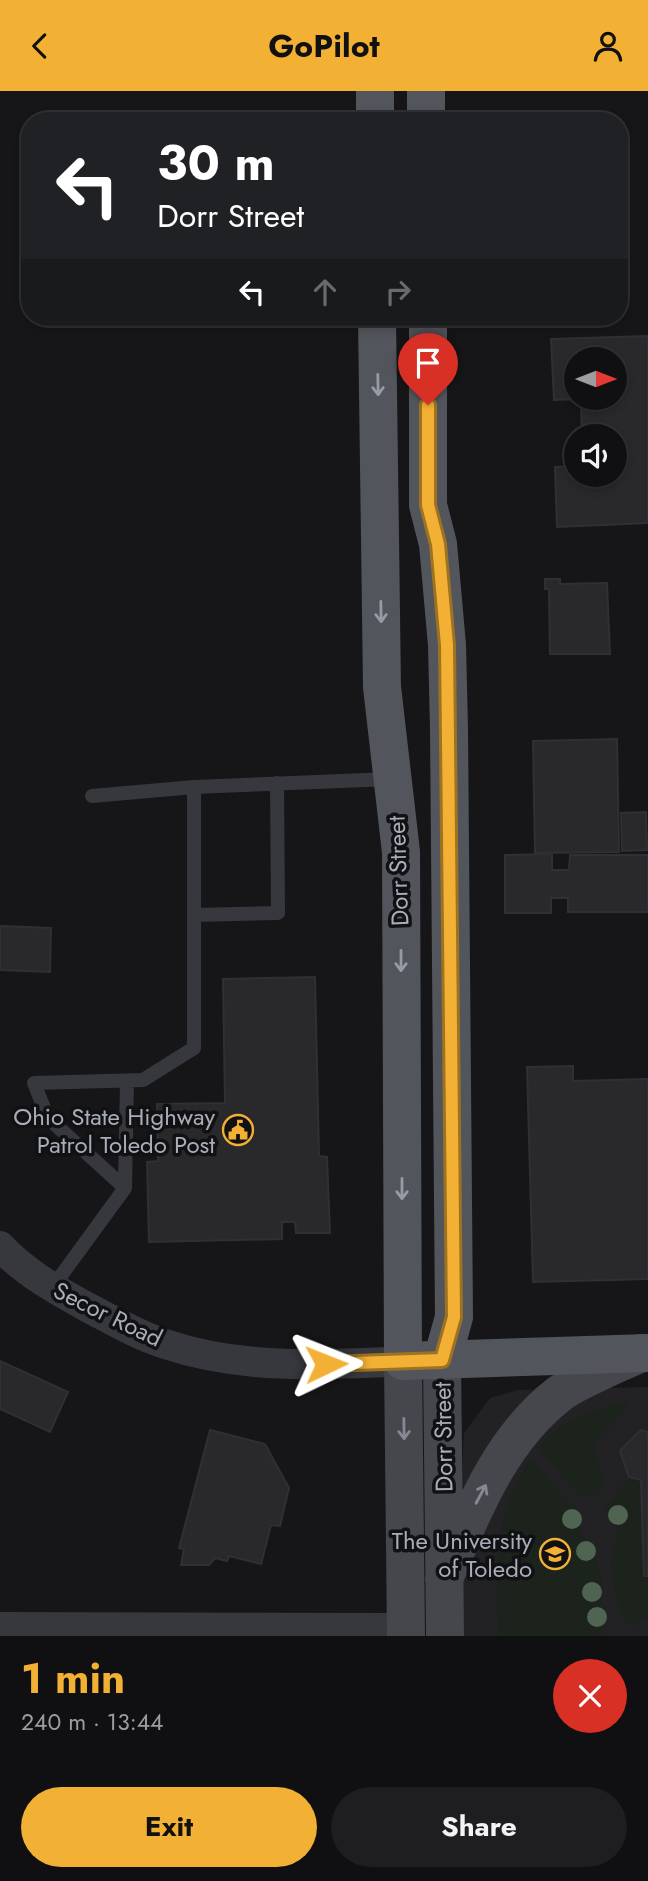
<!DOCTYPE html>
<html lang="en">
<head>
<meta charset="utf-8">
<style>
	:root { --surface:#101012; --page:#1e1e20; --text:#f1f3f6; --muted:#9c9d9f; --line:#303032; --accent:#f2b134 }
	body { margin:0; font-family:Jost,sans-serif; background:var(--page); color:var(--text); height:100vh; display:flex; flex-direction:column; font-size:26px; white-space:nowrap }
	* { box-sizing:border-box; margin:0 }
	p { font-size:23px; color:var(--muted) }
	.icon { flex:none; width:38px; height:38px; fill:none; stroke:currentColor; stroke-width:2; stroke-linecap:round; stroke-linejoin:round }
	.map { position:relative; height:1545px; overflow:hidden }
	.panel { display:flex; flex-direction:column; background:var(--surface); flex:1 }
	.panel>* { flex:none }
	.guide { position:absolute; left:21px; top:21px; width:607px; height:214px; border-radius:28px; box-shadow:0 4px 10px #0003,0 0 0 2px var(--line); background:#202124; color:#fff; overflow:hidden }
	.needle { width:46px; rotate:90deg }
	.fabs { position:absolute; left:564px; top:256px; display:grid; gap:14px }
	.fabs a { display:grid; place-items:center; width:63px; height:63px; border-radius:50%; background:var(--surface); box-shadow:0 4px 10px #0003,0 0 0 2px var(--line); font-size:35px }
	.pin { position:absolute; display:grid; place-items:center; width:60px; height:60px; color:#fff; margin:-72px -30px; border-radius:50% 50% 50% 0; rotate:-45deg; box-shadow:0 0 7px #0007 }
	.pin .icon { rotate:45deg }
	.me { position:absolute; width:77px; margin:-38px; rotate:88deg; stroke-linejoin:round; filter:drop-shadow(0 0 5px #0008) }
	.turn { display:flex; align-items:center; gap:24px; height:147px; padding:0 21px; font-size:32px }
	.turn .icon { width:91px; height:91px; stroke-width:2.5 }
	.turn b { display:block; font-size:49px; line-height:60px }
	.lanes { display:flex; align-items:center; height:66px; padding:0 21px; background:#0003; justify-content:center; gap:35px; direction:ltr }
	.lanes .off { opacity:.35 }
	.round { display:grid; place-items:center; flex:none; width:74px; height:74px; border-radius:37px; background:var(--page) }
	.headline { display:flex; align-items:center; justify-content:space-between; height:119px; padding:0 21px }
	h1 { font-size:42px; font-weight:700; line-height:52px; color:var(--accent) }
	.primary-button { display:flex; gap:14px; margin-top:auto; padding:14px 21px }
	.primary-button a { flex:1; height:80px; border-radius:42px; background:var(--accent); color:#111; font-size:28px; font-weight:700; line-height:80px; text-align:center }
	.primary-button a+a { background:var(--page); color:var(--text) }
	header { display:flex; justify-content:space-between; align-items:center; height:91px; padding:0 21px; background:var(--accent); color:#111; font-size:32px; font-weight:700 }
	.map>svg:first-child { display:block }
</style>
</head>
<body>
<header><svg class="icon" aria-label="back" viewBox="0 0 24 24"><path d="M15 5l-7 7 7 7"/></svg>GoPilot<svg class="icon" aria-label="person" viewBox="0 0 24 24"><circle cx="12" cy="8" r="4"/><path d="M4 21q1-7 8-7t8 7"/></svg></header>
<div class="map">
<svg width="648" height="1545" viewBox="0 0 648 1545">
	<rect width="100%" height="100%" fill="#161618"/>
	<path fill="#222225" d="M648,1296V1545H463L462,1381L464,1342L490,1307L518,1299Z"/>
	<path fill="#1c231d" d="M625,1312L627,1317L593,1353L605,1392L596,1405H580L537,1358C562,1328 589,1319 625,1312Z
		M530,1369L578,1420L581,1440L594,1460L602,1490V1545H498C497,1474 490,1432 530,1369Z
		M629,1386L641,1389L644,1485H648V1527L637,1534L630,1535C618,1528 611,1487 611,1473C611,1462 618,1452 617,1441C615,1431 608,1425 606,1416Z"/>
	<path fill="#29292c" stroke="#303034" stroke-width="2" fill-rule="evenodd" d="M648,245V432L557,436L555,376L576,375V383H614V345H582L581,308L554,309L551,248ZM576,268H614V306H576Z
		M545,488H560V493L607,492L610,563H550L549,498H545Z
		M617,648L619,761L535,762L533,650Z
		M646,721L647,759L622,760L621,722Z
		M552,763V779H569L570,764H648V821H568V807H551V822H505V764Z
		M0,835L51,837L50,881L0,879Z
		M315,886L319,1065L327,1066L330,1142H296L295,1131H282V1148L149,1151L147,1071L158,1070L157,1013L225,1012L223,888Z
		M573,975V990L648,988V1188L533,1191L527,976Z
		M0,1270L68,1301L50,1341L0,1318Z
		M210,1339L265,1353L289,1397L280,1435L271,1434L261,1473L229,1465L227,1470L215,1467L209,1474H181L184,1458L179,1457Z
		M641,1339L648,1341V1485H644L641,1389L629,1386L620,1360Z"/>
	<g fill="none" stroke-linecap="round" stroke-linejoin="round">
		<path stroke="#37383d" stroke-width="14" d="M92,705L194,696
			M194,824L278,822L277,692
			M125,1097L127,990
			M52,1197L125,1097L48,1027L34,992L143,989L194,957V696L391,688"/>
		<path stroke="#37383d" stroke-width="30" d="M0,1155C24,1181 56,1199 87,1216C112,1229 137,1244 165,1253C243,1279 322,1274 403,1270
			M0,1536L406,1537"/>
		<path stroke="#45474d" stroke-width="38" d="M442,1269L445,1545
			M403,1270L406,1545
			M444,1488C473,1420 499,1350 559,1303C578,1289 618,1273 641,1262"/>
		<path stroke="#53555c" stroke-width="38" d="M375,0V30
			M426,0V30
			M377,226L382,596L401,761L403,1270L648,1262
			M428,226V414L438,453L447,554L449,638L454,1226L442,1269"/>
	</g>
	<g fill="#506452">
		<circle cx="618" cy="1424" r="10"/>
		<circle cx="572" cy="1428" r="10"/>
		<circle cx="586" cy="1460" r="10"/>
		<circle cx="592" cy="1501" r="10"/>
		<circle cx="597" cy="1526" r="10"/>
	</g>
	<defs><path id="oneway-shaft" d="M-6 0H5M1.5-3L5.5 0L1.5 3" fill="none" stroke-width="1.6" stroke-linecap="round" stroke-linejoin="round" transform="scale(1.75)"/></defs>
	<g stroke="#979ba6">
		<use href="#oneway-shaft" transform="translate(378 294) rotate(89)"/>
		<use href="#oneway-shaft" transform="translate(381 521) rotate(89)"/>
		<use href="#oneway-shaft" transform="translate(401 870) rotate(90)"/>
		<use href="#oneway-shaft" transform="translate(402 1098) rotate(90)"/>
	</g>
	<g stroke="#858993">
		<use href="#oneway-shaft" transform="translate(404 1338) rotate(89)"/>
		<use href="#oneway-shaft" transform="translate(481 1403) rotate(-62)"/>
	</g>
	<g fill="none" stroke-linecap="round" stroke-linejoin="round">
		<g stroke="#9d7322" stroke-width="18">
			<path id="route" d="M326,1273L442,1269L454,1226L447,554L438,453L428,414V314"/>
		</g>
		<use href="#route" stroke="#f2b134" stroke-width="12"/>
	</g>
	<defs>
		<g id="civic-ring" transform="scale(1.575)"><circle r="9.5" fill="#111113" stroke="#f2b134" stroke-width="1.5"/><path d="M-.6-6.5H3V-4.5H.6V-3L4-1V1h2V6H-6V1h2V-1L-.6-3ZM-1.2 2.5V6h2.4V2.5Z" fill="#f2b134"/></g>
		<g id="university-ring" transform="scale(1.575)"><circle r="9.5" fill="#111113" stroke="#f2b134" stroke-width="1.5"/><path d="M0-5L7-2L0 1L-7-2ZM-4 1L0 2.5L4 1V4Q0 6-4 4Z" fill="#f2b134"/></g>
	</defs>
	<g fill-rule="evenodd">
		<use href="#civic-ring" x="238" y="1039"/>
		<use href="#university-ring" x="555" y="1463"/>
	</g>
	<g text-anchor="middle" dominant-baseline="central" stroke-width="7" stroke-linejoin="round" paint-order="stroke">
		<g font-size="24" fill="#a8adb8" stroke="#111113">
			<text transform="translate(398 780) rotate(-92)">Dorr Street</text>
			<text transform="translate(108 1223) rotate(26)">Secor Road</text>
			<text transform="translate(443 1346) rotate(-91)">Dorr Street</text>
		</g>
		<g font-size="24" fill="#a8adb8" stroke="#111113" text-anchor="end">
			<text x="215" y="1025">Ohio State Highway<tspan x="215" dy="28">Patrol Toledo Post</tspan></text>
			<text x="532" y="1449">The University<tspan x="532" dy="28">of Toledo</tspan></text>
		</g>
	</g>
</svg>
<div class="fabs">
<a><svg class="needle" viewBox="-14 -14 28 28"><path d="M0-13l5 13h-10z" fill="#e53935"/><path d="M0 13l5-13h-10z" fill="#9c9d9f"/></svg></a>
<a><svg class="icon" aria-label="sound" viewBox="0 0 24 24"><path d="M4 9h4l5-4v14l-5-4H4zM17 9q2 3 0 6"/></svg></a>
</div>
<div class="pin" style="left:428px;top:314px;background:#d93025"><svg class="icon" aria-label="arrive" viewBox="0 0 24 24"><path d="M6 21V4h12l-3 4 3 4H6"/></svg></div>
<svg class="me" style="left:326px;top:1273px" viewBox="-20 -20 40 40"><path d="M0-17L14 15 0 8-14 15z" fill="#f2b134" stroke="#fff" stroke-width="4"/></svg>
<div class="guide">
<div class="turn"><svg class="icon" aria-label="left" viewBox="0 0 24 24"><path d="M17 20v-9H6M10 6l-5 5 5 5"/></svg><div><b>30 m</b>Dorr Street</div></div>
<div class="lanes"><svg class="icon" aria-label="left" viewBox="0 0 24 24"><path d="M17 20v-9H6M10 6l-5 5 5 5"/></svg><svg class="icon off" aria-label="ahead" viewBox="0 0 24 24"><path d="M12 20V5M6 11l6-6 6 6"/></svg><svg class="icon off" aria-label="right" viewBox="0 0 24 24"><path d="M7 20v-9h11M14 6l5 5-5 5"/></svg></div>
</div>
</div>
<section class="panel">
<div class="headline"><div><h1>1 min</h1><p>240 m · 13:44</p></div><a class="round" style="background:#d93025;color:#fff"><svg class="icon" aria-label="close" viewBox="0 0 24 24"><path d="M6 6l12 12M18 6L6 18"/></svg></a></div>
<div class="primary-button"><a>Exit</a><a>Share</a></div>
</section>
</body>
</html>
